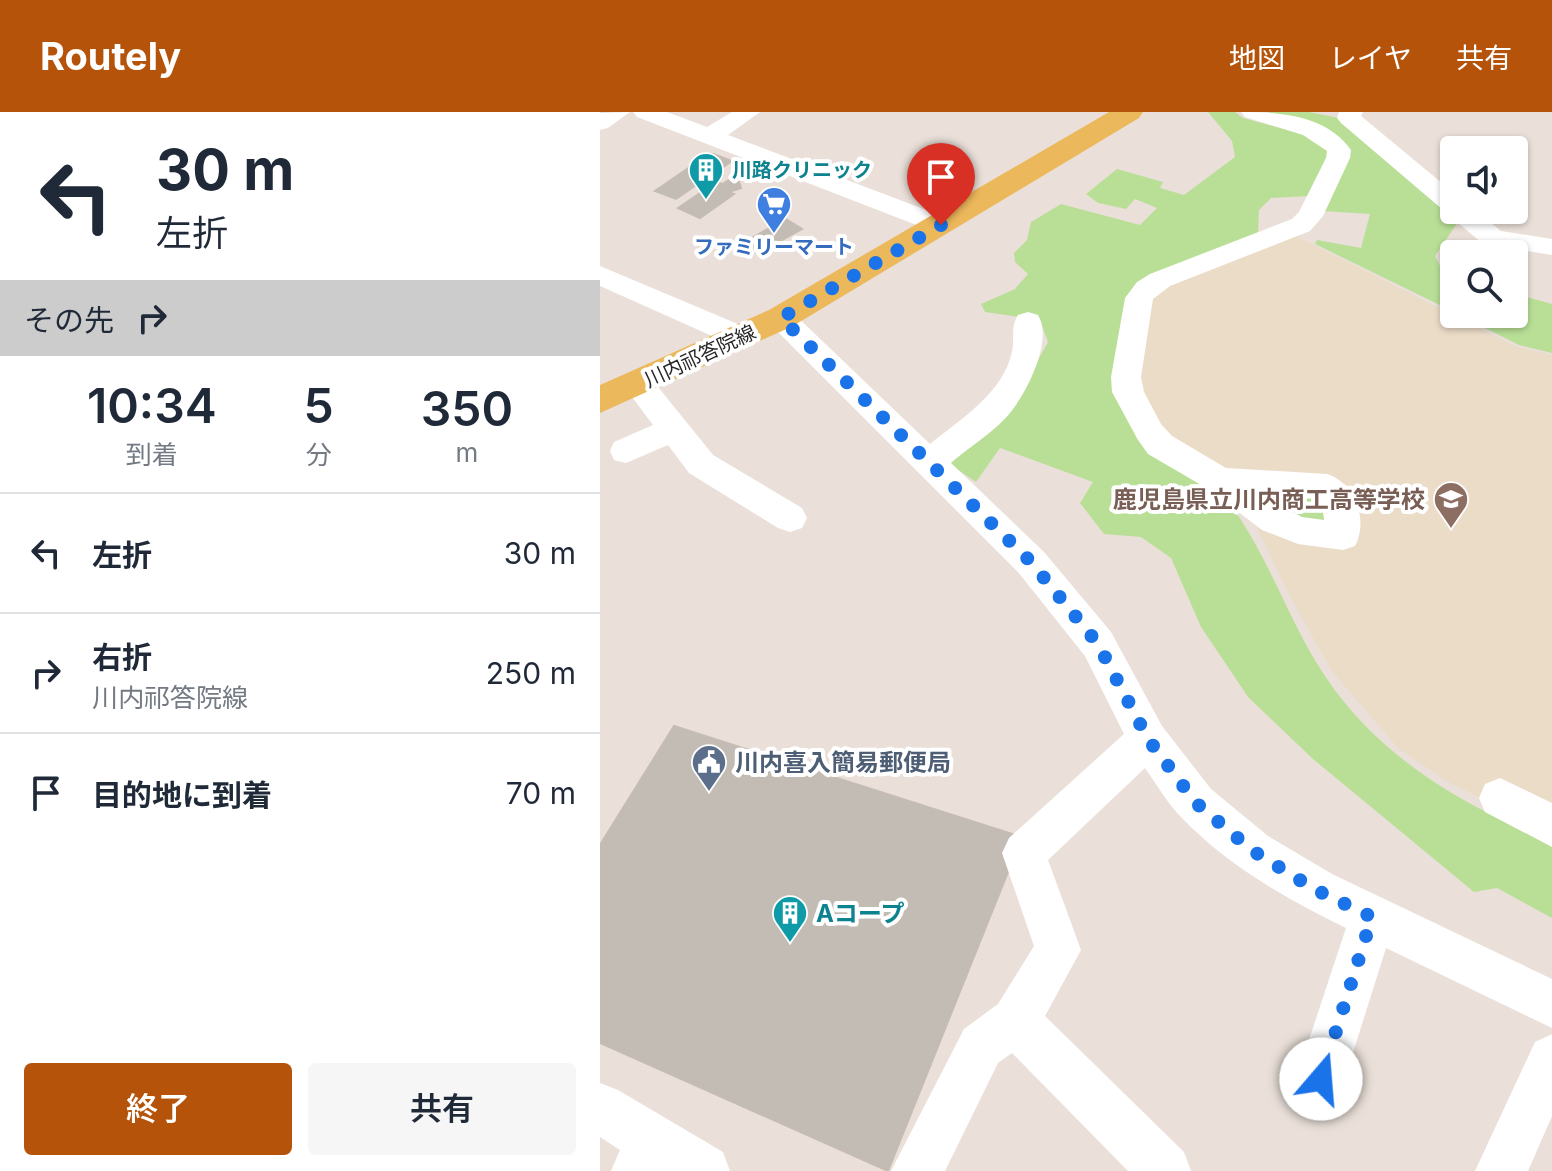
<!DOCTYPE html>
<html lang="ja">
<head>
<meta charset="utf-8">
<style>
	:root { --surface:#fff; --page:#f6f6f7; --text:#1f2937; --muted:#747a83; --line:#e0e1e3; --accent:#b45309 }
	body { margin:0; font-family:Inter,"Noto Sans JP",sans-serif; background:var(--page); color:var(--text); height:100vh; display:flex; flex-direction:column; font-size:30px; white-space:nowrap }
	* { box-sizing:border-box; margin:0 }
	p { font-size:26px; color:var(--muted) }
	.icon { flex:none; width:44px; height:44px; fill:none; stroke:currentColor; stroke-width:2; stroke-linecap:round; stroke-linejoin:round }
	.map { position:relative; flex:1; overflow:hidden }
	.panel { display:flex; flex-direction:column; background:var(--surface); width:600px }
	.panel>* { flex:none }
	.hud { background:#fff; color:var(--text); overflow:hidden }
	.buttons { position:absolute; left:840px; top:24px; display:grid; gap:16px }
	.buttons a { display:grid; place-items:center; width:88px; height:88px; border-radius:8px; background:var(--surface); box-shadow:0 2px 6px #0004; font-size:40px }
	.pin { position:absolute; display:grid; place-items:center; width:68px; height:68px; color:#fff; margin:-82px -34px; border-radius:50% 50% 50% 0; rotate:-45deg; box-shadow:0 0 8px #0007 }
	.pin .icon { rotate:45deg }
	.me { position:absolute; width:88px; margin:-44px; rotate:18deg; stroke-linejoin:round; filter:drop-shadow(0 0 6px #0008) }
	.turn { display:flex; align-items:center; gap:28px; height:168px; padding:0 24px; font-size:36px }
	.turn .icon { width:104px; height:104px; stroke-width:2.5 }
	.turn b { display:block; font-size:56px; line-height:68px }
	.then { display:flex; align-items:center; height:76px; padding:0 24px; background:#0003; gap:16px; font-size:30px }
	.eta { display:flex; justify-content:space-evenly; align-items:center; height:136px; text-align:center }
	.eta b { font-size:48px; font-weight:600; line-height:56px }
	.action { display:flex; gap:16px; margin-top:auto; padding:16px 24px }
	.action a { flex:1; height:92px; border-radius:8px; background:var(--accent); color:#fff; font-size:32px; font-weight:600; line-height:92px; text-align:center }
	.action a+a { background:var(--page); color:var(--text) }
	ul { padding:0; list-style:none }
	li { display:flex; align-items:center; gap:24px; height:120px; padding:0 24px; border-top:2px solid var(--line) }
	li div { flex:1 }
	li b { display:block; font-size:30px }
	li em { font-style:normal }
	header { display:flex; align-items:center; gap:48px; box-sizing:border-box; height:112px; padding:0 40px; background:var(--accent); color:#fff }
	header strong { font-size:38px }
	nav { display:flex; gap:44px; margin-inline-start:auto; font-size:28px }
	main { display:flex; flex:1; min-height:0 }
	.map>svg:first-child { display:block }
</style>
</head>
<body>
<header>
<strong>Routely</strong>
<nav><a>地図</a><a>レイヤ</a><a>共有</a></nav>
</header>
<main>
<section class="panel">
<div class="hud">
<div class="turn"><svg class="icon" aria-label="left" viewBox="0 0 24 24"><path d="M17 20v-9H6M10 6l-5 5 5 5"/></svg><div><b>30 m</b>左折</div></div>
<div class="then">その先<svg class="icon" aria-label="right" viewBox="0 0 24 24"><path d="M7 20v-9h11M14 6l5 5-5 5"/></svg></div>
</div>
<div class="eta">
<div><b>10:34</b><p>到着</p></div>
<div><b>5</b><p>分</p></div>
<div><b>350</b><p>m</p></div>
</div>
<ul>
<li><svg class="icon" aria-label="left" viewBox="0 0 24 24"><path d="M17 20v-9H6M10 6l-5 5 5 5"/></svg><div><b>左折</b></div><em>30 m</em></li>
<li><svg class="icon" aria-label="right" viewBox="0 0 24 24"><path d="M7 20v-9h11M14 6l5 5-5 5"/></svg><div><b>右折</b><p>川内祁答院線</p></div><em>250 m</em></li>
<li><svg class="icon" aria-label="arrive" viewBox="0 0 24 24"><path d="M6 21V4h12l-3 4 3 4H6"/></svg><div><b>目的地に到着</b></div><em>70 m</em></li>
</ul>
<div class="action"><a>終了</a><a>共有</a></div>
</section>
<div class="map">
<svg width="952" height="1059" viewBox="0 0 952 1059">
	<rect width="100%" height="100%" fill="#eae0d9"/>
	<path fill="#ebdcc8" d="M694,123L917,235L952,243V721L850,671L799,637L731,558L686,477L653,407L748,383L735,365L622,359L563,324L539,281L547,194L563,174Z"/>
	<path fill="#b9df96" d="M608,0H635L643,6L715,25L727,34L728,43L710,84L671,86L659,98L658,122L552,164L517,266C555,309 610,361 641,408C673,457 692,515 725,564C778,644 863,695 952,729V806L897,776L874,780L713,647L648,585L601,515L571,446L541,425L504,422L480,391L493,370L400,336L376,370L348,351L432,259L448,230L440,208L385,200L381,192L415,177L428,162L415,150L414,141L427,128L431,110L461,92L540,113L557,96L535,87L526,97L498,91L486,82L517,57L563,70L560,76L584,83L635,45L632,29Z
		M669,0H709L739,6L860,107L835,144L840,154L854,165V200L715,132L717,128L761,136L770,102L722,99L746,49Z
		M920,183L952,192V241L919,233L857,202H914V185Z
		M660,380L719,383L735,401L718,412L662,392Z"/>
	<path fill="#c2bcb5" stroke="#c5bcb3" stroke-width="2" d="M113,42L132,49L122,56L103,49Z
		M97,50L118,58L76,87L55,79Z
		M137,62L141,76L129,80L134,82L100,106L78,96L116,70L123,72Z
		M186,107L202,117L162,139L146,129Z
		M74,614L422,725L288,1059L0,931V733Z"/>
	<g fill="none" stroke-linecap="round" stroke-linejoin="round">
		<path fill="#fff" fill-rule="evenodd" d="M30,0L8,16L0,18V1Z
			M33,0H67L107,15L132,0H160L128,23L350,107L354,113L350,119H332L37,5Z
			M641,0C680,0 727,3 751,38L750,46L723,104L710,119L570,174L553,187L541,265L544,280L561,312L572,324L626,356L727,362C755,371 769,408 755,434L743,438L698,432L662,418L608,377L548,342L538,328L512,280L511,265L525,186L537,170L550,162L692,107L699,100L726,46L727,39L703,23L645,5ZM663,384L718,387L722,391L724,408L702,405Z
			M739,0H763L761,4L854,81V98H875L901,119L952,127V143L883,132L741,11L737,6Z
			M0,154L152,218L156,225L152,232L141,235L130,232L0,174Z
			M181,196L191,199L330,332C361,307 403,281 412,240C415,227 410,215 418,203L428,200L438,203C453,227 429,276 413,297C398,318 370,334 351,351L444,440L511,520L562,614L611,677L668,724L732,762L952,867V916L786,836L739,985L721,992L703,985L696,967L746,816C687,787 628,754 582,706C568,692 557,673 545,656L448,748L481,838L445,904L584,1040L591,1059H528L412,941L398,951L345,1059H291L364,917L398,892L434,834L402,741L409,726L524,622L485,544L418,460L171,213L166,206L171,199Z
			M39,262L50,265L113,343L202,396L207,406L202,416L190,420L178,416L89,361L68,333L26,351L14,348L10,339L14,330L53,313L23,273L28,265Z
			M900,666L952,691V735L885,700L879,686L885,672Z
			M952,922V1004L928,1059H875L935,930Z
			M0,971L18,978L123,1040L130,1059H11L20,1038L0,1025Z"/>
		<path fill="#ecb85c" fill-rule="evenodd" d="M509,0H543L539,6L193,214L0,301V273L169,198Z"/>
	</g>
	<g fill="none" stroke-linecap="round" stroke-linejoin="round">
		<path stroke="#1a73e8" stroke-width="14" stroke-dasharray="0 25.2" d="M341,113L181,206L431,450L498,532L548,627L596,691L653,739L716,778L772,805L721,967"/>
	</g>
	<defs>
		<g id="building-pin" transform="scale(1.8)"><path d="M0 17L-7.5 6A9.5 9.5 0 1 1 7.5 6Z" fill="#0f9aa8" stroke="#fff"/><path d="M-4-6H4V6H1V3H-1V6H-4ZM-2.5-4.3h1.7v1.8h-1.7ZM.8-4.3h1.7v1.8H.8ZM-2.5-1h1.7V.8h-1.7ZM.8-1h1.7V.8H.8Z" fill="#fff"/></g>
		<g id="supermarket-pin" transform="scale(1.8)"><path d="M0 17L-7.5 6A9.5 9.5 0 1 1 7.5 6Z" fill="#3f7fe0" stroke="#fff"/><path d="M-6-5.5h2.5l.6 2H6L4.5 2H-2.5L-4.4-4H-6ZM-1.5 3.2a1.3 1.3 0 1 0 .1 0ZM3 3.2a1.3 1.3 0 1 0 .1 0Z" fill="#fff"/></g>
		<g id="school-pin" transform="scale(1.8)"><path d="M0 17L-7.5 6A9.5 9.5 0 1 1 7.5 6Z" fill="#8d6e63" stroke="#fff"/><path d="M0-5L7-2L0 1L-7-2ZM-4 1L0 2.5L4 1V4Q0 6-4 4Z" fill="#fff"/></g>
		<g id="civic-pin" transform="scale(1.8)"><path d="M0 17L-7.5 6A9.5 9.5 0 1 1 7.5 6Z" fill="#5c6f8a" stroke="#fff"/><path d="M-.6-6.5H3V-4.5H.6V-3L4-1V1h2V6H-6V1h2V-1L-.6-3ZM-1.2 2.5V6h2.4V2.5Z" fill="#fff"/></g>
	</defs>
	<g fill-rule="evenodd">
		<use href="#building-pin" x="106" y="58"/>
		<use href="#supermarket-pin" x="174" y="92"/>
		<use href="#school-pin" x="851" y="387"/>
		<use href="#civic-pin" x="109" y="650"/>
		<use href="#building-pin" x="190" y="801"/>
	</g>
	<g text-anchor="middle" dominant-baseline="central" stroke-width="8" stroke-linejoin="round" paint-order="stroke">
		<g font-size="20" font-weight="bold" fill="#0d838f" stroke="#fff" text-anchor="start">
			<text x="132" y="58">川路クリニック</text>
		</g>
		<g font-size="20" font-weight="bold" fill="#366cbe" stroke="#fff">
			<text x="174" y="135">ファミリーマート</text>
		</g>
		<g font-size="20" fill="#272727" stroke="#fff">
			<text transform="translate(100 244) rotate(-25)">川内祁答院線</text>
		</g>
		<g font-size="24" font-weight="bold" fill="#785e54" stroke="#fff" text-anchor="end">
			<text x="825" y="387">鹿児島県立川内商工高等学校</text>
		</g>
		<g font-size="24" font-weight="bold" fill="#4e5e75" stroke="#fff" text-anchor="start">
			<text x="135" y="650">川内喜入簡易郵便局</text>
		</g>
		<g font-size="24" font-weight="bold" fill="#0d838f" stroke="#fff" text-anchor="start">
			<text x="216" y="801">Aコープ</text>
		</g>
	</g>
</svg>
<div class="buttons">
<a><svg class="icon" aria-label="sound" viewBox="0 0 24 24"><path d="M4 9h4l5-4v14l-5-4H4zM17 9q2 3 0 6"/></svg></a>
<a><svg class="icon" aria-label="search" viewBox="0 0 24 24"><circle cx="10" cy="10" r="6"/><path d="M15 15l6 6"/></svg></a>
</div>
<div class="pin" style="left:341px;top:113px;background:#d93025"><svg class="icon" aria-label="arrive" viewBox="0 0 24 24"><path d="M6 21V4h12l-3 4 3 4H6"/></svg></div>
<svg class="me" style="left:721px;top:967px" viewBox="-20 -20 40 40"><circle r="19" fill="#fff"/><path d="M0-13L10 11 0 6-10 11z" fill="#1a73e8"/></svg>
</div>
</main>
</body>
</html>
